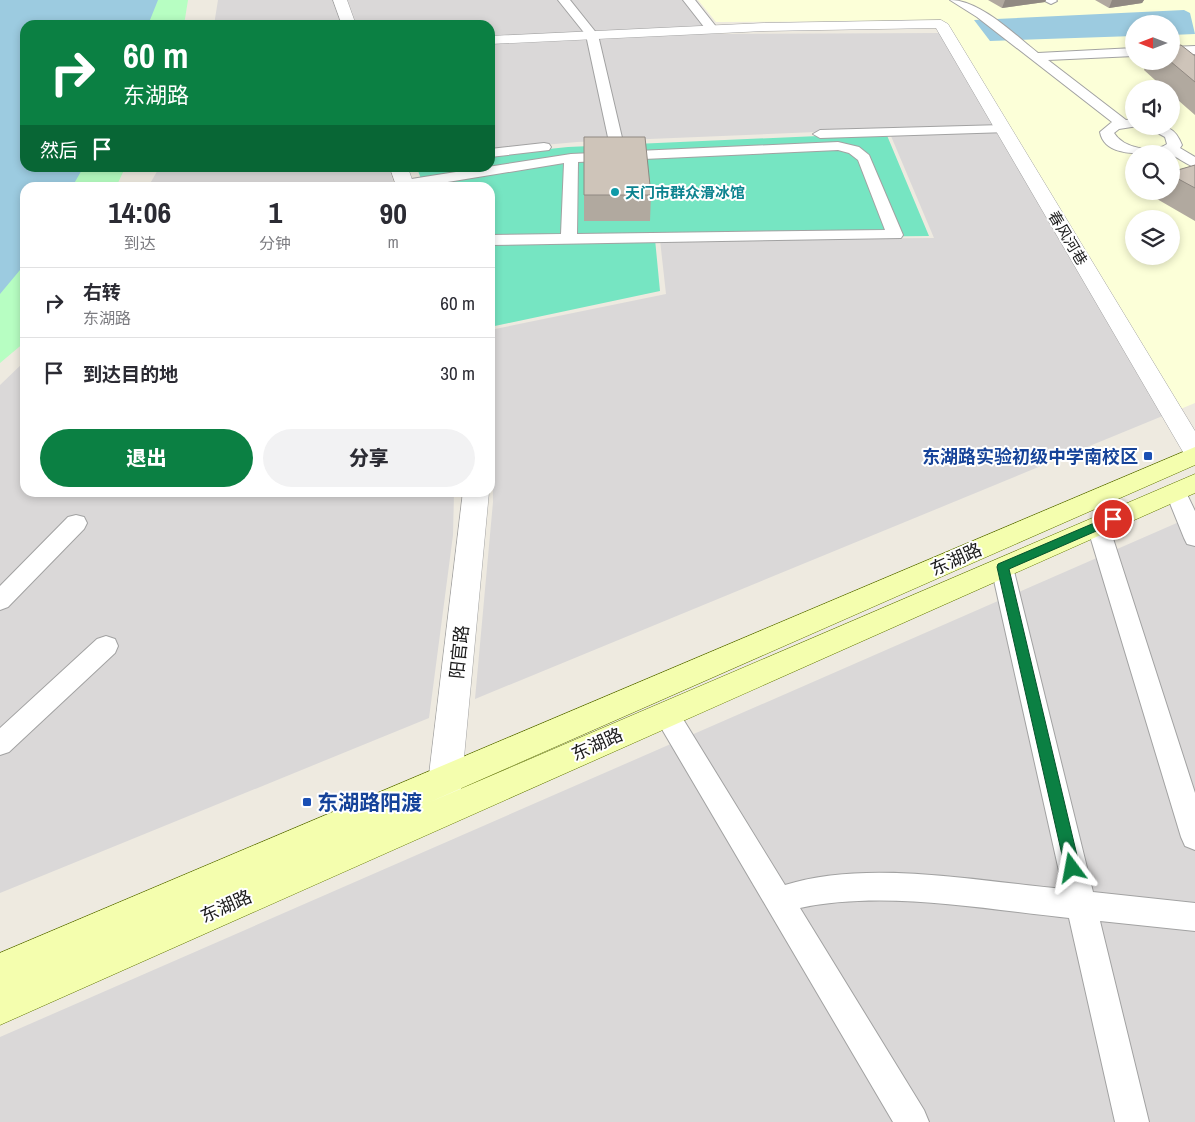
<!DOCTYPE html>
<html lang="zh">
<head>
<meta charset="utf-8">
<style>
	:root { --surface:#fff; --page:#f2f2f3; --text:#2b2b33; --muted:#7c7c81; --line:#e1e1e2; --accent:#0b8043 }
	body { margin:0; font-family:"Archivo Narrow","Noto Sans SC",sans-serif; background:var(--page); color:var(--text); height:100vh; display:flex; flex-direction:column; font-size:19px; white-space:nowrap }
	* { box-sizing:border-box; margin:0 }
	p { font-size:16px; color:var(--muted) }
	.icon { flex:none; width:28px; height:28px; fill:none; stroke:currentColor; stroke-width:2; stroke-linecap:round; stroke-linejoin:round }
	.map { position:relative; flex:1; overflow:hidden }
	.panel { position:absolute; left:20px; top:182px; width:475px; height:315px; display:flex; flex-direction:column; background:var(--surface); border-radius:15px; box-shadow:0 2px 8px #0003 }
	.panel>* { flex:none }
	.hud { position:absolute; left:20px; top:20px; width:475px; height:152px; border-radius:15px; box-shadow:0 2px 8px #0003; background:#0b8043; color:#fff; overflow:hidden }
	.needle { width:32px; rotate:270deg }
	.buttons { position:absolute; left:1125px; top:15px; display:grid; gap:10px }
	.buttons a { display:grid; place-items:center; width:55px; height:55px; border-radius:50%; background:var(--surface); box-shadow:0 2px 8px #0003; font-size:25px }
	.pin { position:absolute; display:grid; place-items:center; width:42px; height:42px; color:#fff; margin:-21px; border:2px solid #fff; border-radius:50%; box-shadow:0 1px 5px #0007 }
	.me { position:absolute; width:55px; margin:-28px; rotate:347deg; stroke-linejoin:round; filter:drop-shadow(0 0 4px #0008) }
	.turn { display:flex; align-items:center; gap:18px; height:105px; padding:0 20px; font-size:22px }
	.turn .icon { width:65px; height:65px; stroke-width:2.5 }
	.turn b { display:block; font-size:35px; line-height:42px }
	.then { display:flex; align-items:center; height:48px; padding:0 20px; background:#0003; gap:10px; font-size:19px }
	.eta { display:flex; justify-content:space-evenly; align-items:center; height:85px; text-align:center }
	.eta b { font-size:30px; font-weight:800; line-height:35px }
	.action { display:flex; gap:10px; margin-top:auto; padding:10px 20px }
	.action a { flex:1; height:58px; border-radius:30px; background:var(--accent); color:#fff; font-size:20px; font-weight:800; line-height:58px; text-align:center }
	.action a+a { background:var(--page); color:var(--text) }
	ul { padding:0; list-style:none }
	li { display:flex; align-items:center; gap:15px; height:70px; padding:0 20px; border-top:1px solid var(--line) }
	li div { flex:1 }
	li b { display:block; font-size:19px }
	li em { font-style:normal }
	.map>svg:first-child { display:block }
</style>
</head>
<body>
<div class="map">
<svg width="1195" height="1122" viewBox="0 0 1195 1122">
	<rect width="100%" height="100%" fill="#eeeae0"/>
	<path fill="#dad8d8" d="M218,0H685L712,34L943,33L1165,415L475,699L493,502L490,330L666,294L660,240L934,238L888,129L577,142L490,150V25H214Z
		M159,168H389L395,187H148Z
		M25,361V492L454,493L453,535L429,718L0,893V385Z
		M1195,515V1122H0V1037Z"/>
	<path fill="#fcffd8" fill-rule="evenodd" d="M698,0H1195V403L1178,410L943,21L716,22ZM1134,24H1171V61H1134ZM1134,89H1171V126H1134ZM1134,154H1171V191H1134ZM1134,219H1171V256H1134Z"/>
	<path fill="#b7fec2" d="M0,0H188L184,25H25V168H125L116,187L25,188V342L0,363Z"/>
	<path fill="#76e5c2" d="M886,133L929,236L655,239L660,291L490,327V188L424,187L417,168H490V155L568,147Z"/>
	<path fill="#9ccbe0" d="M0,0H158L148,25H25V168H83L72,187L25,188V264L0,294Z
		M1184,10L1190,13L1195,34L1171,35V24H1134V36L990,41L974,20Z"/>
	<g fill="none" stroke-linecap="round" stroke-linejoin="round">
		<g stroke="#a2a2a2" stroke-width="2">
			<path id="service" d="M558,0H570L598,35L623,142L621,145H611L609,142L586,35Z
				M683,0H695L718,29L716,32H708Z
				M950,0C980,0 1015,35 1038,53L1134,48V56L1048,60L1126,120L1134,119V126H1138L1119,129L1114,133C1123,148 1153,154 1167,144L1165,137L1145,126C1165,126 1174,125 1182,145L1180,148L1195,157V167C1186,165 1176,155 1168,154C1149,152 1105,160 1100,132L1112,122L977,17Z
				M1043,0H1056L1057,1L1051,4Z
				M1195,46V54L1171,55V47Z
				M1003,125L1010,129L1008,132L820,138L813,134L820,130Z
				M838,142L859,147L869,155L903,235L901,238L490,245V235L561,234L564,163L411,188L400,187L398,184L405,180L571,154ZM838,150L849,153L858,160L885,230L577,234L578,162Z
				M544,143L549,144L551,147L549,150L490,157V149Z
				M1176,484L1183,486L1195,511V546L1187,544L1184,538L1165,491L1169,486Z
				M76,515L84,517L87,523L84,529L8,607L0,610V586L68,517Z
				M1098,518L1106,520L1109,526L1195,793V850L1185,846L1181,837L1087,526L1090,520Z
				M1002,559L1010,561L1013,567L1093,892L1195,903V931L1100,921L1149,1122H1115L1069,918C983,909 884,890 800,908L924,1110L929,1122H893L653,714L657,706L666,703L675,706L785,885C867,859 977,881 1063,889L991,567L994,561Z
				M106,636L115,639L118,646L115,653L9,752L0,755V728L97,639Z"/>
		</g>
		<g stroke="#a2a2a2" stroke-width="1">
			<path id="minor" d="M333,0H347L356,25H342Z
				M941,20L948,24L1195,431V460L1186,458L1183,452L936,28L764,31L490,44V36L764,23Z
				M390,168H408L415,188H397Z
				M463,492H489L460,800L455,811L443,815L431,811L426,800Z"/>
		</g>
		<g stroke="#607500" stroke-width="1">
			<path id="secondary" d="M1195,447V465L430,802L1195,474V493L0,1025V953Z"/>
		</g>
		<use href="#service" fill="#fff" fill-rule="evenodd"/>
		<use href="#minor" fill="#fff" fill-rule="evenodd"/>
		<use href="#secondary" fill="#f4feae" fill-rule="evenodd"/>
	</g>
	<path fill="#b1a99f" d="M988,0H1046L1045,2L1002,8Z
		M1095,0H1144L1142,3L1109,8Z
		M1195,56V115L1171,94V89H1165L1144,70L1147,61H1171Z
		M584,137L651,195L650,221H584Z
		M1195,165V221L1157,199L1160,191H1171V172Z"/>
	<path fill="#908982" d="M1005,0H1046L1045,2L1002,8Z
		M1112,0H1144L1142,3L1109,8Z"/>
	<path fill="#cec4b9" stroke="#908982" d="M1181,45L1195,56V82L1170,61H1171V46Z
		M584,137H645L651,195H584Z
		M1195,165V188L1171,175V172Z"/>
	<path fill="#0b8043" stroke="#07532c" d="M1113,515L1119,519L1117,522L1009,569L1080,868L1078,873L1072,875L1067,873L1065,868L997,567L998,564Z"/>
	<circle fill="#0f9aa8" stroke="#fff" stroke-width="2" cx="615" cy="192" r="5"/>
	<g fill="#1a4fb4" stroke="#fff" stroke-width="2">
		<rect x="1143" y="451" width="10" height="10" rx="2.5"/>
		<rect x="302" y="797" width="10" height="10" rx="2.5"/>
	</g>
	<g text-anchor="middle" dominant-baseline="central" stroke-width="4" stroke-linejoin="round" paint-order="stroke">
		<g font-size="15" font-weight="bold" fill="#0d838f" stroke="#fff" text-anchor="start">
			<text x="625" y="192">天门市群众滑冰馆</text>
		</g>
		<g font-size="15" fill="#1b1b1b" stroke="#fff">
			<text transform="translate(1068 238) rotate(59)">春风河巷</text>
		</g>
		<g font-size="18" font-weight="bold" fill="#164399" stroke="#fff" text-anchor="end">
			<text x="1138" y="456">东湖路实验初级中学南校区</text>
		</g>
		<g font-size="18" fill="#1b1b1b" stroke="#fff">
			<text transform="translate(956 559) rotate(-24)">东湖路</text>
			<text transform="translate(459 652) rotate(-84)">阳官路</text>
			<text transform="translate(597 744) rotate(-24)">东湖路</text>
			<text transform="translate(226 906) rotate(-24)">东湖路</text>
		</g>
		<g font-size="21" font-weight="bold" fill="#164399" stroke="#fff" text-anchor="start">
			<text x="317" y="802">东湖路阳渡</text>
		</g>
	</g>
</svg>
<div class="buttons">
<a><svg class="needle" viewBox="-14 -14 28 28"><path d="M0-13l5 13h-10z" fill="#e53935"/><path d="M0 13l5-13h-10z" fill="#7c7c81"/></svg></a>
<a><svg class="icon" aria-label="sound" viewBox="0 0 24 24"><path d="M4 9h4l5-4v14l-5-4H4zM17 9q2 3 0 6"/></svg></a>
<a><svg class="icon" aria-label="search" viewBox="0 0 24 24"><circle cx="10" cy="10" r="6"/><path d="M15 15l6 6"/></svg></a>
<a><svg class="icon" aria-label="layers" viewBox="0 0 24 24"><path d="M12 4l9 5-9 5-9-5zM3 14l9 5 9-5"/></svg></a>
</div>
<div class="pin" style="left:1113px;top:519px;background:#d93025"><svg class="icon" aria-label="arrive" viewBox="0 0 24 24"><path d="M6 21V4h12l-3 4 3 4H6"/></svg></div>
<svg class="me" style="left:1072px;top:868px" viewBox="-20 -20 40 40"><path d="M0-17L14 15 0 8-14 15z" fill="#0b8043" stroke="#fff" stroke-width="4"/></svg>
<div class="hud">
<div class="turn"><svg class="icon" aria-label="right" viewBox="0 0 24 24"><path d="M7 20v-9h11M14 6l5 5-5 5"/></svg><div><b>60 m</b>东湖路</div></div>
<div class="then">然后<svg class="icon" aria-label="arrive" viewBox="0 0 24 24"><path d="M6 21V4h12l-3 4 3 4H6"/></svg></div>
</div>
<section class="panel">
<div class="eta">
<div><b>14:06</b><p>到达</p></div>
<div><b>1</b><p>分钟</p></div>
<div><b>90</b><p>m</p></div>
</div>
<ul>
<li><svg class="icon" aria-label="right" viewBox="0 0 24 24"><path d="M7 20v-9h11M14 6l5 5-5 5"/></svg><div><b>右转</b><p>东湖路</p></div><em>60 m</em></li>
<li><svg class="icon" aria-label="arrive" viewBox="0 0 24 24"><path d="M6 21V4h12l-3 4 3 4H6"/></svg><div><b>到达目的地</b></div><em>30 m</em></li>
</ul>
<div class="action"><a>退出</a><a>分享</a></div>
</section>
</div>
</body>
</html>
